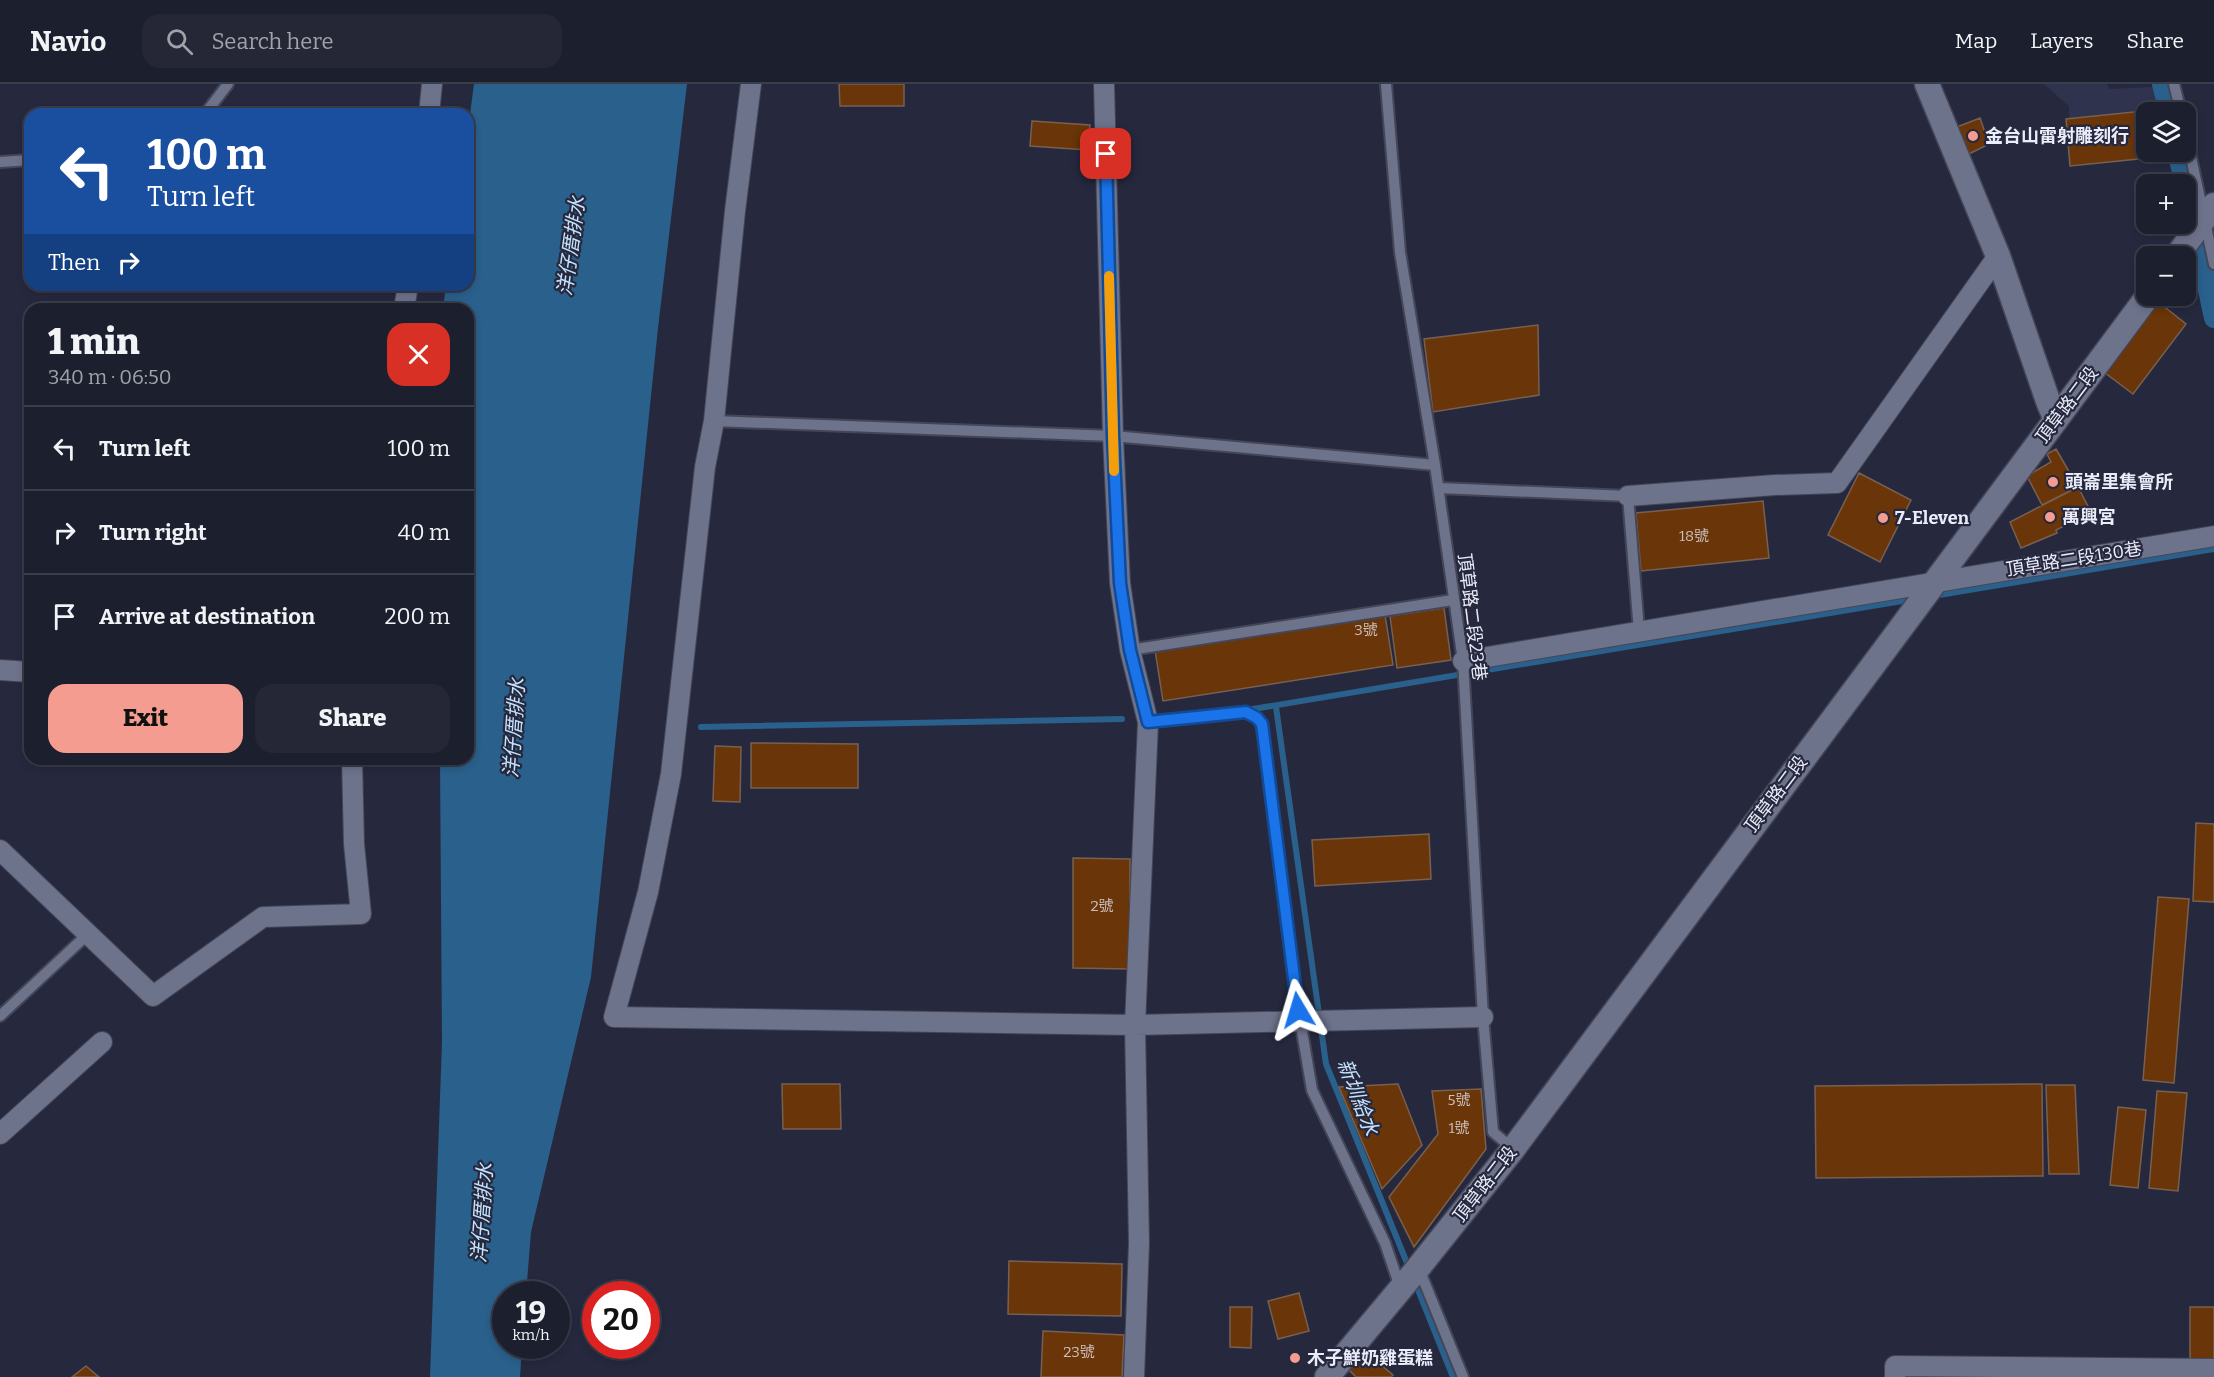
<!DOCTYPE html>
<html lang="en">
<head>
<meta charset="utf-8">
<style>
	:root { --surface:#1c1f2e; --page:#252736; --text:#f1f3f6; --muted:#a0a2aa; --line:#3a3d4a; --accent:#f59c91 }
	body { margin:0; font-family:Bitter,"Noto Sans TC",serif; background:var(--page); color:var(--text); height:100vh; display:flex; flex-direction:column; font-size:22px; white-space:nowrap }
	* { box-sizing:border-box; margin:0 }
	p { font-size:20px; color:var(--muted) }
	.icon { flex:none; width:33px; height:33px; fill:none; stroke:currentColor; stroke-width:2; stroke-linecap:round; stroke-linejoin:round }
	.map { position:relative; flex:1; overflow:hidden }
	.details { position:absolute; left:24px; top:219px; width:450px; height:462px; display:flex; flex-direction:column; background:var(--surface); border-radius:18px; box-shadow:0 3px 9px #0003,0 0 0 2px var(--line) }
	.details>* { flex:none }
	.guide { position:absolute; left:24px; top:24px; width:450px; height:183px; border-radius:18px; box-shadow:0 3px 9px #0003,0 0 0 2px var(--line); background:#1a4fa0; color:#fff; overflow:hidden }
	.fabs { position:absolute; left:2136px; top:18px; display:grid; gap:12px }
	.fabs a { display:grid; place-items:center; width:60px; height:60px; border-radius:12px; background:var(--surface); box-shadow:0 3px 9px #0003,0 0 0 2px var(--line); font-size:30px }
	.speed { position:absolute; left:492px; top:1197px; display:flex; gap:12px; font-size:30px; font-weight:700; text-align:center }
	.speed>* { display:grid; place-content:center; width:78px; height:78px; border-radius:50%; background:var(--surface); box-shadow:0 3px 9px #0003,0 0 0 2px var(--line); line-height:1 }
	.speed small { font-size:15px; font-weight:400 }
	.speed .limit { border:9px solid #d22; background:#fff; color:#111 }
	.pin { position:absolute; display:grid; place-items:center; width:51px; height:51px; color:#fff; margin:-26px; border-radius:12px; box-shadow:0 3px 9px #0006 }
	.me { position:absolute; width:66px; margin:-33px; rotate:353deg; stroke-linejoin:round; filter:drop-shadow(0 0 4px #0008) }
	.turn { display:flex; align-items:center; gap:21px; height:126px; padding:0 24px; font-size:27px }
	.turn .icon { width:78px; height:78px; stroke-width:2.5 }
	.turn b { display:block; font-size:42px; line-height:51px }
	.then { display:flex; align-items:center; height:57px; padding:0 24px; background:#0003; gap:12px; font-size:22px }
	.round { display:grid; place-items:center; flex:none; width:63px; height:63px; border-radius:18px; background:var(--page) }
	.overview { display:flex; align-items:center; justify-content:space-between; height:102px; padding:0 24px }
	h1 { font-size:36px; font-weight:800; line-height:45px }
	.cta { display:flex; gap:12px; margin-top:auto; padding:12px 24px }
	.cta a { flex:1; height:69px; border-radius:18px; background:var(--accent); color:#111; font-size:24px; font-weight:800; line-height:69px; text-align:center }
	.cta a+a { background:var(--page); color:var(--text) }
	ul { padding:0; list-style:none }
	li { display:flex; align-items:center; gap:18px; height:84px; padding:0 24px; border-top:2px solid var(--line) }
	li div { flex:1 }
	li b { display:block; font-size:22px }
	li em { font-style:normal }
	header { display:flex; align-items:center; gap:36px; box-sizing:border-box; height:84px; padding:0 30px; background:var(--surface); border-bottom:2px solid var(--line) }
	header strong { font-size:28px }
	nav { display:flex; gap:33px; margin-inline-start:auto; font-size:21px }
	.search { width:420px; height:54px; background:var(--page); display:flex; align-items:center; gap:15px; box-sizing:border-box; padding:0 21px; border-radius:18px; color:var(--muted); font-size:22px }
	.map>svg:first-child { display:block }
</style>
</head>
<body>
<header>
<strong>Navio</strong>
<div class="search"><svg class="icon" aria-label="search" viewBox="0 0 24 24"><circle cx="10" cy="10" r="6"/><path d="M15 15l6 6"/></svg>Search here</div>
<nav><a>Map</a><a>Layers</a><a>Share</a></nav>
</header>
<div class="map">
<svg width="2214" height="1293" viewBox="0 0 2214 1293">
	<rect width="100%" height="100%" fill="#26293e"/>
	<path fill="#2f334e" d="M2044,0H2107L2110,5L2153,3L2165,28H2146V50L2070,62L2069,22Z"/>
	<path fill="#2a608c" d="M474,0H687L658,244L591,893L531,1148L526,1210H506V1262H522L520,1293H430L442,958L440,675H468V225H443L446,201H468V45Z"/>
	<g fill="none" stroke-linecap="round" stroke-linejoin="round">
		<path stroke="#2a608c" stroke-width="6" d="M1933,512L2214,465
			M1276,623L1326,980L1409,1184
			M1247,626L1914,515
			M701,643L1122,635
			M1414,1196L1453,1293"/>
		<path stroke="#2a608c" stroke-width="20" d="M2162,0L2169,28
			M2177,68L2185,100
			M2186,104L2214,234"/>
	</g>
	<path fill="#6a3508" stroke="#786051" stroke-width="1.5" d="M839,0H904V22H840Z
		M2143,27L2148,74L2070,82L2066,35Z
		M1980,34L1989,60L1967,71L1957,43Z
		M1032,37L1090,41L1088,66L1030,62Z
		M2157,217L2186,240L2133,310L2104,288Z
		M1538,241L1539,311L1433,328L1424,255Z
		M2056,365L2078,403L2042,421L2027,392L2051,378L2047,370Z
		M1859,389L1911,416L1880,478L1828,451Z
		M2078,403L2091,428L2056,446L2057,449L2021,464L2010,438Z
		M1763,417L1769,474L1641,487L1636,429Z
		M1444,524L1451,576L1397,584L1390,532Z
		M1385,531L1393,581L1163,617L1155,566Z
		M751,659L858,660V704H751Z
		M715,662L741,663L740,718L713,717Z
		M2196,739L2214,740V818L2193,817Z
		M1429,750L1431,795L1315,802L1312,756Z
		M1073,774L1130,775V885L1073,884Z
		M2158,813L2189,815L2174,999L2143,996Z
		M782,1000H840L841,1045H783Z
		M1398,1000L1422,1061L1382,1105L1339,1003Z
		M2042,1000L2043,1092L1816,1094L1815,1002Z
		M2046,1001H2075L2079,1090H2049Z
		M1481,1005L1486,1065L1414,1163L1389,1113L1438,1050L1432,1007Z
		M2157,1007L2187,1009L2178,1107L2149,1104Z
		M2118,1023L2146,1026L2138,1104L2110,1101Z
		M1009,1177L1122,1180L1121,1232L1008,1230Z
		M1299,1209L1309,1247L1278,1255L1268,1217Z
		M1230,1223H1252L1251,1264L1230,1263Z
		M2190,1223H2214V1276L2190,1275Z
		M1043,1247L1124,1251L1122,1293H1041Z
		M1360,1263L1393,1291L1391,1293H1356L1343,1280Z
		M86,1282L99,1293H72Z"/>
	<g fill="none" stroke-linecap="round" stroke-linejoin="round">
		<g stroke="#444657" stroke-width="14">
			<path id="service" d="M1386,0L1400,168L1435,381L1463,577L1483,933L1493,1048L1513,1065
				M2174,0L2181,28
				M205,30L228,0
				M2186,50L2214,180
				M0,78L30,76
				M714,337L1113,352L1435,381
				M1439,404L1628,412L1639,547
				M1130,566L1453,516
				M1148,638L1246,628L1257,634L1262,640L1296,912L1312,1006L1385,1159L1400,1203
				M0,932L89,849
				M1419,1185L1463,1293"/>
		</g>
		<g stroke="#444657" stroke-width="22">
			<path id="minor" d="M751,0L735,127L714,337L705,383L671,690L648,808L614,933L1135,941L1483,933
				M1104,0L1113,352L1120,499L1130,566L1148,638L1135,941L1139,1159L1134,1293
				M429,30L432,0
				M404,225L408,201
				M1628,412L1775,401L1837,399L1998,172
				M1463,577L2214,452
				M0,586L30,588
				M0,766L153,912L263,833L361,830L354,760L352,675
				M0,1050L102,958
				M1895,1293V1282L2214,1285"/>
		</g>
		<g stroke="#444657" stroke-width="27">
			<path id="tertiary" d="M1927,0L1998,172L2048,317L2056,336
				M2177,172L2214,121
				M1327,1293L1418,1184L1513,1065L2148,212"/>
		</g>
		<use href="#service" stroke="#6e738c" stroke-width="10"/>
		<use href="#minor" stroke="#6e738c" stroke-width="20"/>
		<use href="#tertiary" stroke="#6e738c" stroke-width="24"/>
	</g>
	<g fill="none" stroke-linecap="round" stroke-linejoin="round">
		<g stroke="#114b97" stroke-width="15">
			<path id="route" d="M1106,70L1113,352L1120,499L1130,566L1148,638L1246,628L1257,634L1262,640L1298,926"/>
		</g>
		<use href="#route" stroke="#1a73e8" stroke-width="10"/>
		<path stroke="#f59e0b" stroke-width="10" d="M1109,192L1114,387"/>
	</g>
	<g fill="#f59c91" stroke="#26293e" stroke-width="2">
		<circle cx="1973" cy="52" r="6"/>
		<circle cx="2053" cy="398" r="6"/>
		<circle cx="2050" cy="433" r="6"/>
		<circle cx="1883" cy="434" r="6"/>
		<circle cx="1295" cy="1274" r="6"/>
	</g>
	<g text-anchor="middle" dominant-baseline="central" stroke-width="4.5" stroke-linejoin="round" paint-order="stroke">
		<g font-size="15" fill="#cabebe">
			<text x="1694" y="452">18號</text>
			<text x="1366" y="546">3號</text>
			<text x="1102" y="822">2號</text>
			<text x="1459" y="1016">5號</text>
			<text x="1459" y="1044">1號</text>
			<text x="1079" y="1268">23號</text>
		</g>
		<g font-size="18" font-weight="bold" fill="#eaecfa" stroke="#26293e" text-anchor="start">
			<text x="1985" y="52">金台山雷射雕刻行</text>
			<text x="2065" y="398">頭崙里集會所</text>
			<text x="2062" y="433">萬興宮</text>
			<text x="1895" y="434">7-Eleven</text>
			<text x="1307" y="1274">木子鮮奶雞蛋糕</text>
		</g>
		<g font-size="18" fill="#eaecfa" stroke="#26293e">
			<text transform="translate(2067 321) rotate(-53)">頂草路二段</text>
			<text transform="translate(2074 475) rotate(-9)">頂草路二段130巷</text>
			<text transform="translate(1472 533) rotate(83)">頂草路二段23巷</text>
			<text transform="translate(1776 710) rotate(-53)">頂草路二段</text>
			<text transform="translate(1485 1100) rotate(-52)">頂草路二段</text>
		</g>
		<g font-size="20" font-style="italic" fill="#c5e2fd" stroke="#26293e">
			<text transform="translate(571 162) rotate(-82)">洋仔厝排水</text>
			<text transform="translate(514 644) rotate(-86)">洋仔厝排水</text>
			<text transform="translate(1358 1013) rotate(69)">新圳給水</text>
			<text transform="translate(482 1129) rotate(-86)">洋仔厝排水</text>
		</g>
	</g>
</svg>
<div class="fabs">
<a><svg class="icon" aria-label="layers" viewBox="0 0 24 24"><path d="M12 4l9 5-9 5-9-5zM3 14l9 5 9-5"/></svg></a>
<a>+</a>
<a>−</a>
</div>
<div class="speed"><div>19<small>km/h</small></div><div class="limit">20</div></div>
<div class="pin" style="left:1106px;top:70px;background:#d93025"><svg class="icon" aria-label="arrive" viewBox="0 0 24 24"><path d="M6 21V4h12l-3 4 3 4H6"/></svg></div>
<svg class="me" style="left:1298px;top:926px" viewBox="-20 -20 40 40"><path d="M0-17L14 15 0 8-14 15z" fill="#1a73e8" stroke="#fff" stroke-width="4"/></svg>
<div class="guide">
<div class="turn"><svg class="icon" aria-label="left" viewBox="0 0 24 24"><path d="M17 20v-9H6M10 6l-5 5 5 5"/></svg><div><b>100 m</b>Turn left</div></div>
<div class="then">Then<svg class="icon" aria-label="right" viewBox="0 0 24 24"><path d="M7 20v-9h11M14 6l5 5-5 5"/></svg></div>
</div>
<section class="details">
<div class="overview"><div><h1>1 min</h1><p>340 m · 06:50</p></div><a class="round" style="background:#d93025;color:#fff"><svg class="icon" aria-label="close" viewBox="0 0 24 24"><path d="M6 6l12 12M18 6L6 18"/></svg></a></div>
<ul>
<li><svg class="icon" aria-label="left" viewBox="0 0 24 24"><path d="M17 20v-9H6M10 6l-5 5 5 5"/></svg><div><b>Turn left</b></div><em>100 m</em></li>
<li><svg class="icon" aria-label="right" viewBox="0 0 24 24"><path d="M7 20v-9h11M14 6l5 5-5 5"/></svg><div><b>Turn right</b></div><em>40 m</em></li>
<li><svg class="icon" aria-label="arrive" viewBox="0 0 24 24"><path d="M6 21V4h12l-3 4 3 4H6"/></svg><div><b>Arrive at destination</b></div><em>200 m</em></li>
</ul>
<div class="cta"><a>Exit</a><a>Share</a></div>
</section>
</div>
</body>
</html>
